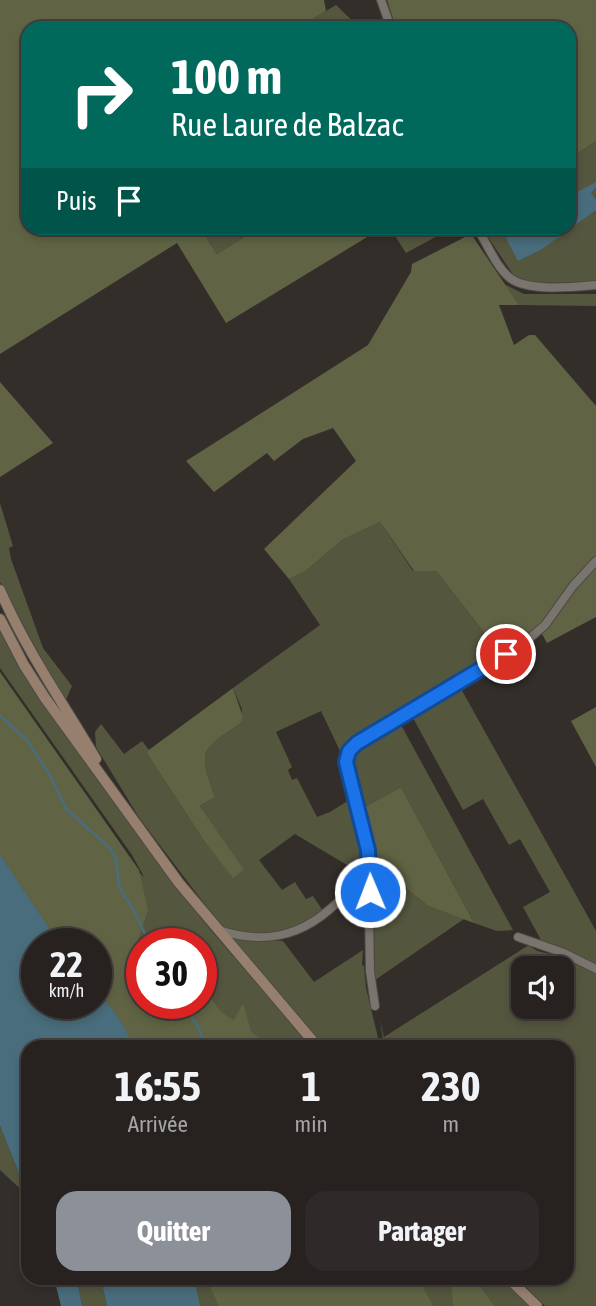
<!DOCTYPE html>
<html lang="fr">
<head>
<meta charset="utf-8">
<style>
	:root { --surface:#272220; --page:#2f2a29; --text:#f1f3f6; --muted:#a4a4a5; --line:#433f3e; --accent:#8c9099 }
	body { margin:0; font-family:"Asap Condensed",sans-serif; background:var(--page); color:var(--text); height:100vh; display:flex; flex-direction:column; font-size:26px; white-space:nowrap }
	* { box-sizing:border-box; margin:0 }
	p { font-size:23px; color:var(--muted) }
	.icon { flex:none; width:38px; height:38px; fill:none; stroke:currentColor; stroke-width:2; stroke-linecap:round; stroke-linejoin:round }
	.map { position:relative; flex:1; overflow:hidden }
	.drawer { position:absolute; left:21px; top:1040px; width:553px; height:245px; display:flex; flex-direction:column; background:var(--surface); border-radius:21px; box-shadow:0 4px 10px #0003,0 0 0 2px var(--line) }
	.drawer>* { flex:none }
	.hud { position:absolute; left:21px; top:21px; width:555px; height:214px; border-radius:21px; box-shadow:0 4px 10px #0003,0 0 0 2px var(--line); background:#00695c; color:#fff; overflow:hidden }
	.buttons { position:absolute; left:511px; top:956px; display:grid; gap:14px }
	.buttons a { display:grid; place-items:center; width:63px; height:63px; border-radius:14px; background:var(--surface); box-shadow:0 4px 10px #0003,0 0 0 2px var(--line); font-size:35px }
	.speed { position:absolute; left:21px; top:928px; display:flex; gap:14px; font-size:35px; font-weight:700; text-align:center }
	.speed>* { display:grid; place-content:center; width:91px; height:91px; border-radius:50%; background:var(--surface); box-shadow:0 4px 10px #0003,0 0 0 2px var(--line); line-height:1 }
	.speed small { font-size:18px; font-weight:400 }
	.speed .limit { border:10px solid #d22; background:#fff; color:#111 }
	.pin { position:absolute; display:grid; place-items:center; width:60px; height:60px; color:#fff; margin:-30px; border:4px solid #fff; border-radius:50%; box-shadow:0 2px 7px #0007 }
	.me { position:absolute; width:77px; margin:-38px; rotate:359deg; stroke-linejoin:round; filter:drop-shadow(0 0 5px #0008) }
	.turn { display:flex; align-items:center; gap:24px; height:147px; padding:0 35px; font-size:32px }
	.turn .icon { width:91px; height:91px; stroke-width:2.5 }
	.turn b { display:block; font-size:49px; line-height:60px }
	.then { display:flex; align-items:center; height:66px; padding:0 35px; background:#0003; gap:14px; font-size:26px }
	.eta { display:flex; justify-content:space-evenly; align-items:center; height:119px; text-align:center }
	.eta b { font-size:42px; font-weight:700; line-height:49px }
	.cta { display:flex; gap:14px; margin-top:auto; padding:14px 35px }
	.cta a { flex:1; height:80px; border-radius:21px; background:var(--accent); color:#fff; font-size:28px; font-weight:700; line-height:80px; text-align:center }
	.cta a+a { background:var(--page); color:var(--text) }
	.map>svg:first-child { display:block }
</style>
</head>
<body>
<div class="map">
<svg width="596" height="1306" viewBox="0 0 596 1306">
	<rect width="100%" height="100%" fill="#342e2a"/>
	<path fill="#54563e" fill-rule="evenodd" d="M336,5L360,28H298Z
		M596,141V282L532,283L514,276L482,228H569V159Z
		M200,228H259L217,254Z
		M390,228H452L406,253Z
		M504,284L524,294H596V306L519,305Z
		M0,503L13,546L9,548L11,559L43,648L72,686L65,702L0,582Z
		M380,522L413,571H436L501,654L389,722L368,731L340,751L321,711L276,732L292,767L288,770L292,780L297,778L317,817L330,812L349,800C356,822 370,851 362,874L295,834L259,860L282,890L295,882L306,899L313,896L323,911C289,933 261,940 222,927L140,819L96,747L95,732L101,724L124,754L142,741L149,750L146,752L204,841L233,877L243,870L200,806L215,797C198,749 200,751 241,723L242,709L233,688L320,625L289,579L306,571L342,540Z
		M0,629L160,866L214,934L311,1046H54L96,1003V943H37L0,917V674L135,869L144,877L132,855L0,668ZM142,943H201V1003H142Z
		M460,687L596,931V967L541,940L523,907L550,892L520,839L509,845L483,799L463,810L412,716Z
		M400,723L513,930L497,931L474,923L401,787L361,809L352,772L351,756L358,748Z
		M384,871L428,906L464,919L375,980L373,878Z
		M237,937L283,941L314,982L363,950L362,965L364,966L366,988L380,1046H324L234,942L233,938Z
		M529,945C539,955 549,952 560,956C574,960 584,966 596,973V1306H545L517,1278H567V1046H384L380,1020L384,1037ZM523,968H562V1006H523Z
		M0,1126L28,1196L0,1170Z
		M77,1278H104L103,1289L107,1306H82Z
		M110,1278H503L531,1306H117Z"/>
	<path fill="#606444" d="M0,0H324L326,11L298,28H28V228H200L217,254L259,228H382L226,323L177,243L0,354Z
		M387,0H596V141L569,159V28H396Z
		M471,234L519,305H499L514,345L529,335H535L596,406V557L566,590L541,627L501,654L436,571H414L380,522L342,540L306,571L289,579L264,549L356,461L333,428L303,439L274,461L267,453L214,492L186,461L368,345L411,272L412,264Z
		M0,382L53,443L0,477Z
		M596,567V617L547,643L542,634L567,599Z
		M0,672L139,870L148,910L127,973L133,990L137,991L142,986V1003H201V977C210,994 215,1012 234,1020L243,1003L251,1031L267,1046H133C125,1024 112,1008 96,990V943H59L0,855Z
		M233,688L243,717L241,723C200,751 198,749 215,797L200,806L244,870L233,878L204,841L146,752Z
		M596,707V767L571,721Z
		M401,787L474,923L428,906L384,871L373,878L372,854L361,809Z
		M206,1278H418L433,1306H219Z
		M451,1278H474L494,1306H453Z"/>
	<path fill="#496d7c" d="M596,182V187L591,193L596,200V210L542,249L518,261L506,238L520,228H569V196Z
		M0,855L59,943H37V1003H96V990C112,1008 125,1024 133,1046H28V1196L0,1126Z
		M54,1278H77L82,1306H61Z
		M104,1278H194L200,1306H107L103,1289Z"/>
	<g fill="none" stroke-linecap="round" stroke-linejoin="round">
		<path stroke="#496d7c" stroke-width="2.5" d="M0,716L27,740L51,777L66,809L110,848L115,856L120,889L135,912L149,943
			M182,1003L198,1027L206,1046"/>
		<g stroke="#4e4a45" stroke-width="10">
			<path id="minor" d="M381,0L391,28
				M477,228C487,243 496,267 510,278C528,292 574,287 596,285
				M219,930C261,944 297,938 330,909C342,899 355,886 369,880
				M518,937L564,953L596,969
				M375,1006L370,971L368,851L347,770C345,757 348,752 357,743L523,644L545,625L573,586L596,561"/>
		</g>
		<g stroke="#4e4a45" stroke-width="12">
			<path id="secondary" d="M0,590C26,650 63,703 96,759
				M0,619L24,665L45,698L179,883L317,1046
				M508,1278L537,1306"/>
		</g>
		<use href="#minor" stroke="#7a746e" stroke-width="8"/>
		<use href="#secondary" stroke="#96806d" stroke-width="10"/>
	</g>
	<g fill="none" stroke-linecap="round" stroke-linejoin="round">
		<g stroke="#114b97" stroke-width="18">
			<path id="route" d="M370,892L368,850L346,762L349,751L357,743L506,654"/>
		</g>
		<use href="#route" stroke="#1a73e8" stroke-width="12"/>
	</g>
</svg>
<div class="buttons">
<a><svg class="icon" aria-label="sound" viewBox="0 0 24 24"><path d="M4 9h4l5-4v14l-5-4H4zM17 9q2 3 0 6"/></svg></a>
</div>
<div class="speed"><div>22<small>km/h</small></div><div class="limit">30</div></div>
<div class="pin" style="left:506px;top:654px;background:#d93025"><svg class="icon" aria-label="arrive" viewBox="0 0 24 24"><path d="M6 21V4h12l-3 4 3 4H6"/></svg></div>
<svg class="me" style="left:370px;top:892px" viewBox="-20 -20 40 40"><circle r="17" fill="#1a73e8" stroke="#fff" stroke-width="3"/><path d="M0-11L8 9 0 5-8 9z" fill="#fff"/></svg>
<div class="hud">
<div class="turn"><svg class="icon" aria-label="right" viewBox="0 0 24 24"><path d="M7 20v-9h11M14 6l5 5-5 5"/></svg><div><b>100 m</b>Rue Laure de Balzac</div></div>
<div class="then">Puis<svg class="icon" aria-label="arrive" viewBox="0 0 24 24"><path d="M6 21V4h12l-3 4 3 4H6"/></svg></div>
</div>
<section class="drawer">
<div class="eta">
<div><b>16:55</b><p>Arrivée</p></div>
<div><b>1</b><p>min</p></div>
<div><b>230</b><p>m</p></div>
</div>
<div class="cta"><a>Quitter</a><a>Partager</a></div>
</section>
</div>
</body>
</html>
